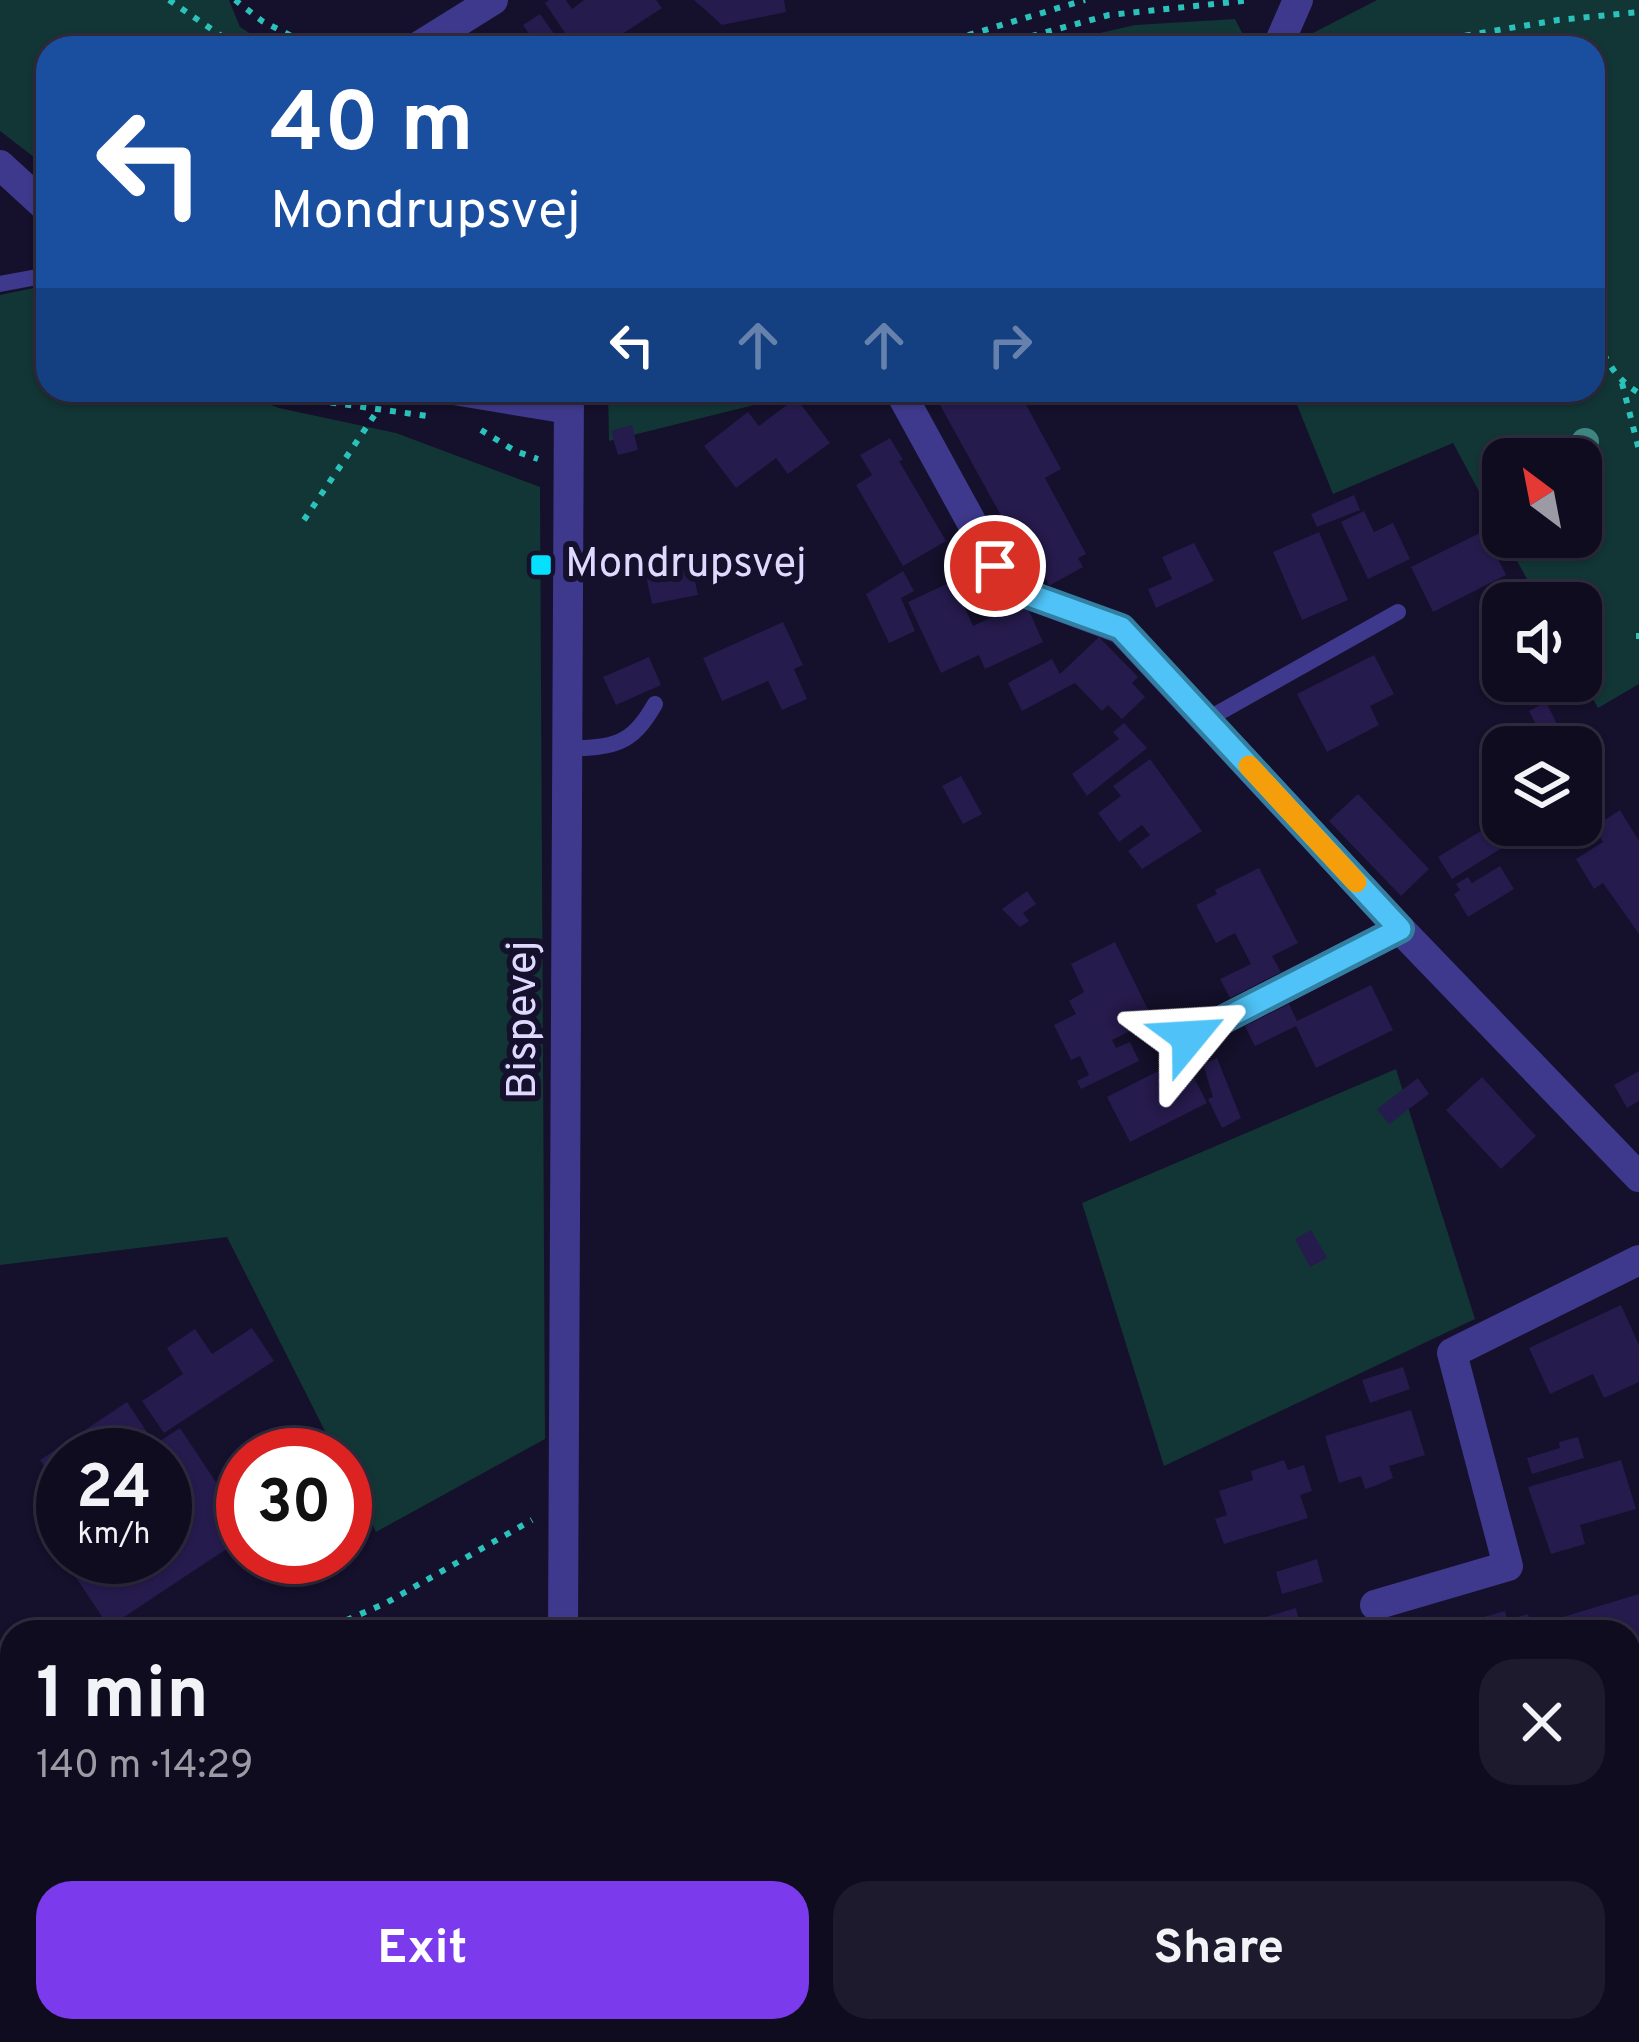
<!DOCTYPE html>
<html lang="en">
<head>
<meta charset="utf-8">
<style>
	:root { --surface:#100c20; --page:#1e1a2d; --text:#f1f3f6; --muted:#9c9ba5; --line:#302c3e; --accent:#7c3aed }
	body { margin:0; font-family:Overpass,sans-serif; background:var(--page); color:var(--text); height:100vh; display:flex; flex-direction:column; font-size:45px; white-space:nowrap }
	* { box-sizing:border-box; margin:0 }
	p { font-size:39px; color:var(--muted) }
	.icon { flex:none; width:66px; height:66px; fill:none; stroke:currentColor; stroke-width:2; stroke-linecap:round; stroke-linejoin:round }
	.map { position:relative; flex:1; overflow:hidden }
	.drawer { position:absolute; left:0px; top:1620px; width:1641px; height:423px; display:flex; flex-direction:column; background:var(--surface); border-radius:36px 36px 0 0; box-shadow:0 3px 9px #0004,0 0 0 3px var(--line) }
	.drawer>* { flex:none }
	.hud { position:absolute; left:36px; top:36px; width:1569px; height:366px; border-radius:36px; box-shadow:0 3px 9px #0004,0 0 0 3px var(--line); background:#1a4fa0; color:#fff; overflow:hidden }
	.needle { width:78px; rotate:328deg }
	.controls { position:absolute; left:1482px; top:438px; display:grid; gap:24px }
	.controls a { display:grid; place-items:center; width:120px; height:120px; border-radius:24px; background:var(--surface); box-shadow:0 3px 9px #0004,0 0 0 3px var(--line); font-size:60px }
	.speed { position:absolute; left:36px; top:1428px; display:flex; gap:24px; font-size:60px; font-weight:700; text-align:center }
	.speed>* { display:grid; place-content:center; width:156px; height:156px; border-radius:50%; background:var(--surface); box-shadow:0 3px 9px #0004,0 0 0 3px var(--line); line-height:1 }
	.speed small { font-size:30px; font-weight:400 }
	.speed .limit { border:18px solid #d22; background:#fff; color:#111 }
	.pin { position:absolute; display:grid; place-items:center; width:102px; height:102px; color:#fff; margin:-51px; border:6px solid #fff; border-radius:50%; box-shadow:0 3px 12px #0007 }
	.me { position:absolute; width:132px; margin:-66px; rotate:63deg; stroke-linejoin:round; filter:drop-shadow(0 0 9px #0008) }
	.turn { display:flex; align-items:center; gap:42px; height:252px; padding:0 36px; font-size:54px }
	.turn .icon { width:156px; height:156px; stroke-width:2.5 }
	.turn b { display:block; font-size:84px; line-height:102px }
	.lanes { display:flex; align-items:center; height:114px; padding:0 36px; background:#0003; justify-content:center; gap:60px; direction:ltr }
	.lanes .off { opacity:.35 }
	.round { display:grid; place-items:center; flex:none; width:126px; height:126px; border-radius:36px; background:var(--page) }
	.head { display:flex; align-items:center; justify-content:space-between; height:204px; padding:0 36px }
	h1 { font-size:72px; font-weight:700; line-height:90px }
	.button { display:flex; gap:24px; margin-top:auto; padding:24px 36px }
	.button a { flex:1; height:138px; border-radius:36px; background:var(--accent); color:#fff; font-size:48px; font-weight:700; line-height:138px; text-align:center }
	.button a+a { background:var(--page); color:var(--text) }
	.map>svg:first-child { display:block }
</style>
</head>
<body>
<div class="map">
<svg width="1639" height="2042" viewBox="0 0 1639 2042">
	<rect width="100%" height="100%" fill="#15102b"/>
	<path fill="#123535" d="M0,0H229L240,27L273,48H48V168L0,131Z
		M1377,0H1639V684L1598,708L1581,677V603H1540L1504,537H1581V459H1503V536L1453,443L1333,494L1291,390H1593V48H1307L1311,34Z
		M1235,19L1250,48H1034L1135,25Z
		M48,285V390H230L279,408L396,433L540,487L545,1439L376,1532L345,1471V1455H337L227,1237L0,1265V295Z
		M608,390H814L609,441Z
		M1396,1069L1475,1319L1164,1466L1082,1203Z
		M1542,2031H1591L1597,2042H1263Z"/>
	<path fill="#261b4d" d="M549,0H566L572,9L584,0H656L662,8L601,48H575L545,3Z
		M694,0H784L786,12L722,25Z
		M540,14L564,48H539L523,25Z
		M963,390H1018L1061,469L1045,478L1086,554L1078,558L1083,567L1049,586L1045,577L1037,581L939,403Z
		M796,398L830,443L788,474L776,458L736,488L704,446L748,412L759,426Z
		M632,425L638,450L618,455L611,431Z
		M890,438L903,460L899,461L946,541L903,566L856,485L872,475L860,455Z
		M1354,495L1360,510L1317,527L1311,514Z
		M1364,511L1374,532L1393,523L1410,559L1368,579L1341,522Z
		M1484,531L1506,575L1433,612L1411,567Z
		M1319,532L1348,600L1302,620L1273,552Z
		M1194,543L1214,581L1156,608L1148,589L1172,579L1162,557Z
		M688,548L698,595L652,604L642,557Z
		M903,571L914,591L901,598L915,631L889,643L866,594Z
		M953,581L973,626L1025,602L1043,642L985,669L979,655L941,673L908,602Z
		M783,622L803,665L794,669L807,699L782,710L768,681L722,701L703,658Z
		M1099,637L1138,677L1132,683L1145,697L1122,719L1108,705L1102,711L1075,683L1022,711L1008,683L1052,659L1060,674Z
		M1374,655L1394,694L1370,706L1379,725L1327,752L1297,694Z
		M649,657L661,685L616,705L603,677Z
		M1546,702L1561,732L1544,740L1529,711Z
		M1124,723L1147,748L1087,796L1072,774L1119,739L1113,732Z
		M1150,759L1202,831L1142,869L1128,851L1150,835L1142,825L1119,842L1098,813L1121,796L1113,786Z
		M961,776L982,814L963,824L942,786Z
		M1358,794L1429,869L1401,896L1329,821Z
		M1620,810L1639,841V934L1603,883L1594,889L1576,859L1603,842L1594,827Z
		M1489,826L1502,848L1452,879L1438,857Z
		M1500,866L1514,889L1468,917L1454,894L1460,890L1456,884L1468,877L1472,883Z
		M1259,868L1298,943L1272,956L1281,972L1230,998L1220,979L1251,964L1235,933L1216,943L1196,905L1217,894L1215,890Z
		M1027,891L1036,904L1023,913L1029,921L1020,927L1002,909Z
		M1115,942L1153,1020L1112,1040L1116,1048L1130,1042L1139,1061L1081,1089L1077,1081L1089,1075L1080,1056L1071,1060L1054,1025L1076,1014L1069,1001L1084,992L1071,964Z
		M1371,985L1393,1030L1316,1068L1296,1026L1255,1046L1245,1026L1289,1004L1297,1021Z
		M1184,1058L1207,1103L1130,1142L1107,1097Z
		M1217,1058L1241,1118L1222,1128L1208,1099L1213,1097L1203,1064Z
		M1639,1071V1101L1627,1108L1614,1085Z
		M1482,1077L1536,1136L1501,1169L1446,1110Z
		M1418,1078L1429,1094L1389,1124L1377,1109Z
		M1311,1230L1327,1258L1310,1267L1295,1239Z
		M1621,1305L1639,1345V1382L1604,1398L1593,1374L1550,1394L1529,1348Z
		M252,1328L274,1361L164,1433L142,1401L183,1374L167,1348L195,1329L212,1354Z
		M1403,1367L1410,1389L1370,1403L1362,1380Z
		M127,1402L153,1441L132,1455H63V1494L40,1460Z
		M1411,1410L1425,1455L1389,1466L1393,1478L1375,1486L1365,1489L1361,1476L1339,1483L1325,1436Z
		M180,1428L243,1523V1538L109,1627L39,1522L63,1506V1557H106L111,1565L123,1557H165V1529L195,1510L165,1466V1455H158L152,1446Z
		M1578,1437L1584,1458L1532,1474L1527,1458L1560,1448L1559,1442Z
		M1284,1460L1288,1470L1304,1465L1312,1491L1300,1495L1308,1518L1224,1544L1215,1519L1227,1515L1219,1491L1253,1480L1251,1471Z
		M1621,1460L1636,1509L1580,1525L1585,1544L1551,1554L1528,1487Z
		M1317,1559L1323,1582L1282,1594L1276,1572Z
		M1639,1594V1657L1634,1646L1629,1648V1632H1557L1553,1620Z
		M1296,1608L1301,1629L1248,1632L1245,1623Z
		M1505,1611L1507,1620L1528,1614L1534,1632H1489L1484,1617Z
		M1481,1617L1486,1632H1435V1631Z
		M1639,1706V1743L1629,1746V1709Z
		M12,1839V1889L0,1890V1840Z"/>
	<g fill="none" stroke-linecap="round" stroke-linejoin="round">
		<path stroke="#2bc2bc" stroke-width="6" stroke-dasharray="6 9" stroke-linecap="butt" d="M169,0L239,48
			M235,0L262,21L315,48
			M925,48L1085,0
			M988,48L1109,15L1252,0
			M1391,48L1558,20L1639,12
			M1593,326C1603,355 1612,377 1639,393
			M1622,383L1639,450
			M272,390L299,398L434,417
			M481,430L515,451L538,459
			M304,520L378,410
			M1639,633V643
			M319,1632L386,1603L532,1520
			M956,2031V2042
			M1347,2031L1349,2042
			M21,2042L172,2031"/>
		<path stroke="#3e398c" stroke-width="16" d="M0,284L48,275
			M1206,720L1398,612
			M566,749C614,747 631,746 655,704"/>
		<path stroke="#3e398c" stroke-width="30" d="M416,48L493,0
			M1277,48L1298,0
			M0,165L48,209
			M454,390L569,409
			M899,390L995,565L1024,593L1121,629L1400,929L1639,1177
			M1189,1037L1400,929
			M1375,1605L1508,1566L1452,1353L1639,1260
			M563,1632L569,390"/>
		<path stroke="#7870ff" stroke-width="30" d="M1629,1990H1639
			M548,2042L718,2031
			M842,2042V2031"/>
	</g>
	<circle fill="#3e8681" cx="1585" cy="442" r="14"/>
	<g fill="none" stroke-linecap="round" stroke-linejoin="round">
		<g stroke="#337fa1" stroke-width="30">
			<path id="route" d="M995,566L1024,593L1121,628L1400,929L1189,1037"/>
		</g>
		<use href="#route" stroke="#4fc3f7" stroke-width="21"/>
		<path stroke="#f59e0b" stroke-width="21" d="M1249,766L1356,882"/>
	</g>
	<rect fill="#05e0ff" stroke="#15102b" stroke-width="4.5" x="529" y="553" width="24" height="24" rx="6"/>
	<g text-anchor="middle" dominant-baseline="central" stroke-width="12" stroke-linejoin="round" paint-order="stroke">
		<g font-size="42" fill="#dfd9ff" stroke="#15102b" text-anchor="start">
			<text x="565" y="565">Mondrupsvej</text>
		</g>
		<g font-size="42" fill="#dfd9ff" stroke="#15102b">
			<text transform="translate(524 1020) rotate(-90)">Bispevej</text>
		</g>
	</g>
</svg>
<div class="controls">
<a><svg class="needle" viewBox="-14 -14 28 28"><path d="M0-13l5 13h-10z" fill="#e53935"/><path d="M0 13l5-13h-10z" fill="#9c9ba5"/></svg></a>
<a><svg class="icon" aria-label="sound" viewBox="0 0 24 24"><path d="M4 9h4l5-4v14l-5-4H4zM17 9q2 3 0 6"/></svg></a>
<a><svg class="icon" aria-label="layers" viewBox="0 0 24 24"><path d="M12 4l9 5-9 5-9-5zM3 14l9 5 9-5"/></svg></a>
</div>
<div class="speed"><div>24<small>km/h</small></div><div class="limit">30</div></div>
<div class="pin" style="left:995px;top:566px;background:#d93025"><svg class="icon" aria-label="arrive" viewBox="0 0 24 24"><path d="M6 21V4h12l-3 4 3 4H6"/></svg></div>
<svg class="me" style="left:1189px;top:1037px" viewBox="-20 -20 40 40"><path d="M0-17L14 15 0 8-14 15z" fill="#4fc3f7" stroke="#fff" stroke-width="4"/></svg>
<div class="hud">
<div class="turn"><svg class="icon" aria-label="left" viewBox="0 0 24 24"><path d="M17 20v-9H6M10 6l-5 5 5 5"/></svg><div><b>40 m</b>Mondrupsvej</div></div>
<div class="lanes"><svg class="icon" aria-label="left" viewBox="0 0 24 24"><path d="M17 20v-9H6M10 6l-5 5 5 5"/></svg><svg class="icon off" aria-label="ahead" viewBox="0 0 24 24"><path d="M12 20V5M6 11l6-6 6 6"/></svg><svg class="icon off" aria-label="ahead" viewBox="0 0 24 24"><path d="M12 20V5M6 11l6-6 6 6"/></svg><svg class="icon off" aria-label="right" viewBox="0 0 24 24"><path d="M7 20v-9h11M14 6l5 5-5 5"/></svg></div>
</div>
<section class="drawer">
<div class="head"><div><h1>1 min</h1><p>140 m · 14:29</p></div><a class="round"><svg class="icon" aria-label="close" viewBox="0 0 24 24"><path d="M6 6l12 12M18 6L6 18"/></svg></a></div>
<div class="button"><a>Exit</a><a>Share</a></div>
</section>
</div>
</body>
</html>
